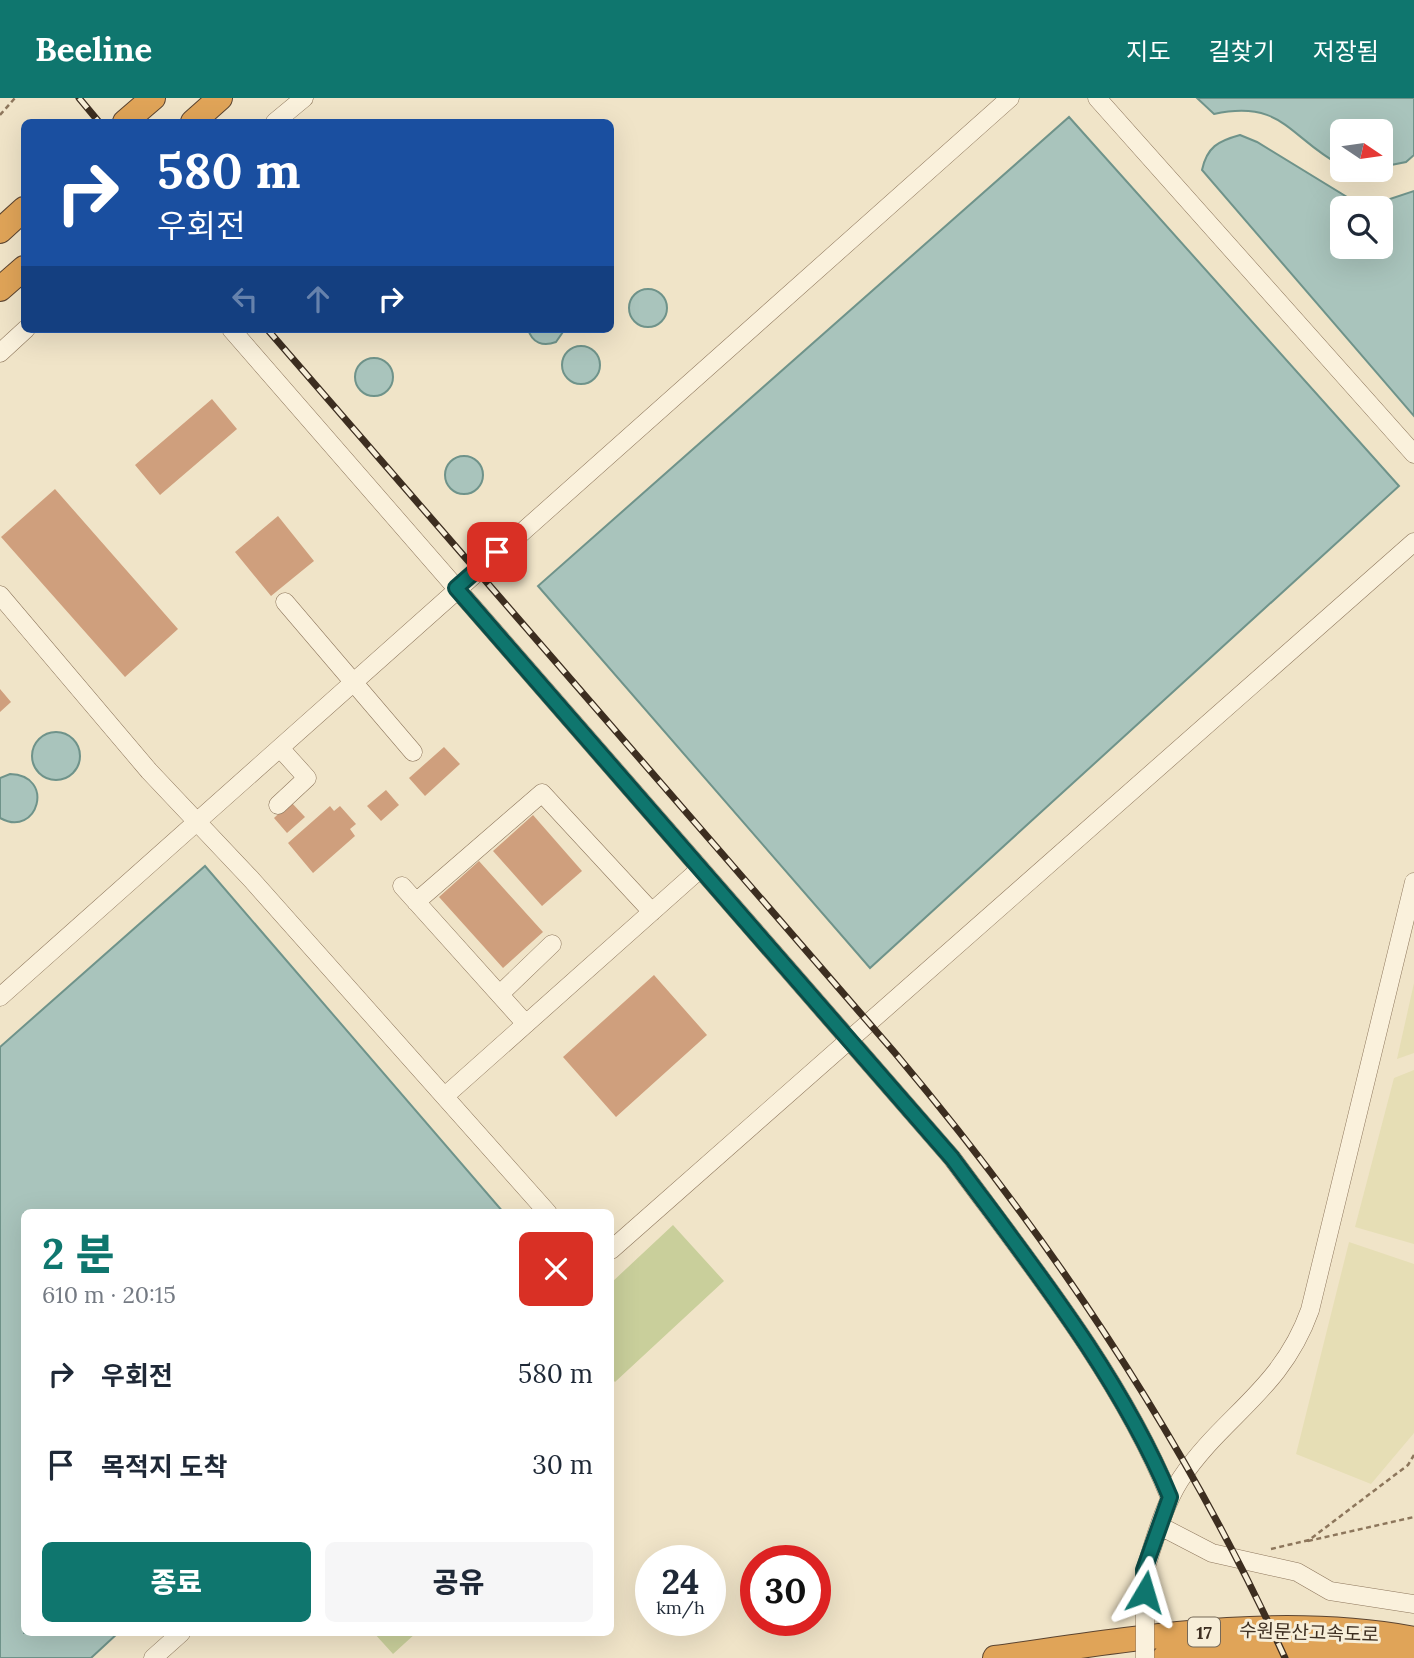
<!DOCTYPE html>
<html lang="ko">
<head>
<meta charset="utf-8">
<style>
	:root { --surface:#fff; --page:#f6f6f7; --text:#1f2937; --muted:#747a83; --accent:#0f766e }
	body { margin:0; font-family:Lora,"Noto Sans KR",serif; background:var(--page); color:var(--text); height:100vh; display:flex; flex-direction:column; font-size:26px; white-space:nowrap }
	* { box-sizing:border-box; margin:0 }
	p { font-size:23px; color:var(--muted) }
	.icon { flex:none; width:38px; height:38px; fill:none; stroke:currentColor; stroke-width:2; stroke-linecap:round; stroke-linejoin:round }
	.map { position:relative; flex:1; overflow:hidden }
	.sheet { position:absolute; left:21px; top:1111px; width:593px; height:427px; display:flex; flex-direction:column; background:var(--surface); border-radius:10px; box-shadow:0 7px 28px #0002 }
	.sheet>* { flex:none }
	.top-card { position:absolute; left:21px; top:21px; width:593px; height:214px; border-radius:10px; box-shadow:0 7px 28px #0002; background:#1a4fa0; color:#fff; overflow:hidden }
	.needle { width:46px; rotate:103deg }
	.controls { position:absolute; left:1330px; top:21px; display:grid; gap:14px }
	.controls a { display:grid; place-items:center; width:63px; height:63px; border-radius:10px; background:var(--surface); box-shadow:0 7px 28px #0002; font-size:35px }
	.speed { position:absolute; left:635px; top:1447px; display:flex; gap:14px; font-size:35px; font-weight:700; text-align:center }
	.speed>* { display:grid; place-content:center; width:91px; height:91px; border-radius:50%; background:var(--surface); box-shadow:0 7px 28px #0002; line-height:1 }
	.speed small { font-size:18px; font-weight:400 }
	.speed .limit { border:10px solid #d22; background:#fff; color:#111 }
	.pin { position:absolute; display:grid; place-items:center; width:60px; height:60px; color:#fff; margin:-30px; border-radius:14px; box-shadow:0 4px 10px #0006 }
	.me { position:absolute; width:77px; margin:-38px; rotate:7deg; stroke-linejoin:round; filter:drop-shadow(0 0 5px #0008) }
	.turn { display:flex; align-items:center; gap:24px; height:147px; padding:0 21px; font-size:32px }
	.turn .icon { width:91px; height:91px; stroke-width:2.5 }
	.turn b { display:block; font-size:49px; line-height:60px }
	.lanes { display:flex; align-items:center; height:66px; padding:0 21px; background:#0003; justify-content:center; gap:35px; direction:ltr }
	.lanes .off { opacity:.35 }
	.round { display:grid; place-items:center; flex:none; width:74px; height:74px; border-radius:10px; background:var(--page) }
	.summary { display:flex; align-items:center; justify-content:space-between; height:119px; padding:0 21px }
	h1 { font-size:42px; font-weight:800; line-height:52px; color:var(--accent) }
	.action { display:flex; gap:14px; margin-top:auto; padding:14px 21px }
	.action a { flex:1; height:80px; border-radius:10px; background:var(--accent); color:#fff; font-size:28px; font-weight:800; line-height:80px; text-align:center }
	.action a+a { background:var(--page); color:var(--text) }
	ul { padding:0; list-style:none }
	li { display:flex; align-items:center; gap:21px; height:91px; padding:0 21px }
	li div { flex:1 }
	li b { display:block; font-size:26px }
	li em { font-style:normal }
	header { display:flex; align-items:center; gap:42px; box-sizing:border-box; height:98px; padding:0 35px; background:var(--accent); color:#fff }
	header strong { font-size:33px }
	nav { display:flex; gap:38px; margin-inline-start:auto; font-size:24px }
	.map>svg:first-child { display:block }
</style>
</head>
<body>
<header>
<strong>Beeline</strong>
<nav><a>지도</a><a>길찾기</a><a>저장됨</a></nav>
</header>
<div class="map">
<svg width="1414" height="1560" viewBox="0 0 1414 1560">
	<rect width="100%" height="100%" fill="#f0e4c8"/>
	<path fill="#e6deb5" d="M1414,885V955L1397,961Z
		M1414,972V1146L1355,1129L1394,980Z
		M1349,1144L1414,1166V1335L1371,1386L1296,1356Z"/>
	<path fill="#c9cf9b" d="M673,1127L724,1183L615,1284L611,1280V1185Z
		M374,1535H416L393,1556Z"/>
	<path fill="#a9c4bc" stroke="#6f938a" stroke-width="2" fill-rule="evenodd" d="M1197,0H1414V57L1406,64L1381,69V33H1342V68C1289,40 1283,1 1214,16Z
		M1069,19L1399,388L870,870L538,488Z
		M1240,37L1257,44L1352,102H1387L1414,93V318L1202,72C1207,49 1218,43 1240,37ZM1342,110H1381V149H1342Z
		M629 210a19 19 0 1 1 38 0a19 19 0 1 1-38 0Z
		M528,231H565L556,244C543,249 532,245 528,231Z
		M562 267a19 19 0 1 1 38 0a19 19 0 1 1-38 0Z
		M355 279a19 19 0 1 1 38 0a19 19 0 1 1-38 0Z
		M445 377a19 19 0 1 1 38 0a19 19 0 1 1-38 0Z
		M32 658a24 24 0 1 1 48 0a24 24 0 1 1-48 0Z
		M10,676C56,677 38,741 0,720V680Z
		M205,768L504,1115H24V1535H118L91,1560H0V949Z"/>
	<path fill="#cf9f7d" d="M212,301L237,331L160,397L135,367Z
		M55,391L178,531L125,579L1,439Z
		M278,418L314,463L271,498L235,454Z
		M0,591L11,604L0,614Z
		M444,649L460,666L425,698L409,680Z
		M386,692L399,707L381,723L367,708Z
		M291,704L305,719L287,735L274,720Z
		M330,708L334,713L340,708L356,726L350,731L355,738L313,775L288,745Z
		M533,717L582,773L542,808L493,753Z
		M479,763L543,834L503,870L439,799Z
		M654,877L707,937L616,1019L563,959Z"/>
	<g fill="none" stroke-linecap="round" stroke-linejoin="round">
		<g stroke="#8d765c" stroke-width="19">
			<path id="minor" d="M1097,0L1414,356
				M275,24L304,0
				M231,231L952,1060C1030,1166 1121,1278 1170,1400
				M0,255L26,231
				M0,497L149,673L251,781L548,1115
				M285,504L413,654
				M278,707L307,680L280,650
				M402,788L526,926
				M416,804L542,695L652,814
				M500,896L552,846
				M0,899L1010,0
				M445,998L700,771
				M611,1152L1414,444
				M1160,1428L1212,1455L1297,1474L1330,1493L1414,1506
				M1145,1472C1155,1442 1163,1409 1180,1382C1223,1317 1281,1293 1310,1212L1414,784
				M153,1560L181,1535"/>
		</g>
		<g stroke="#5b4430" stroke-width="26">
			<path id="highway" d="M125,24L153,0
				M193,24L220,0
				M0,133L24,111
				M0,191L24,170
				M995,1560C1133,1541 1276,1515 1414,1541
				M1164,1560L1225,1553L1344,1550L1406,1560"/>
		</g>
		<path stroke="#8d765c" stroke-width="2.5" stroke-dasharray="5 3.5" stroke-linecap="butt" d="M0,17L15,0
			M1308,1443L1414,1419
			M1271,1451L1309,1442L1408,1367L1414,1357"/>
		<use href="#minor" stroke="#faf1dc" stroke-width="18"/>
		<use href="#highway" stroke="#e0a458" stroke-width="24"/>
		<g stroke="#3d2e20" stroke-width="7">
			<path id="rail" d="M79,0L99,24
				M267,231L895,955C1050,1139 1185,1341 1285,1560"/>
		</g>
		<use href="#rail" stroke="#f7eed8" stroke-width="4.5" stroke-dasharray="13" stroke-linecap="butt"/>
		<g stroke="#8d765c" stroke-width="19" stroke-linecap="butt">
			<path id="minor-bridge" d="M1145,1472V1560"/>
		</g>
		<use href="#minor-bridge" stroke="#faf1dc" stroke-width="18"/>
	</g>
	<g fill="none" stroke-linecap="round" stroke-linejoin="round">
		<g stroke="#0a4d48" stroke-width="18">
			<path id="route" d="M497,454L456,490L952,1060C1031,1167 1119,1276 1170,1399L1144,1472L1145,1494"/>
		</g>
		<use href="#route" stroke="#0f766e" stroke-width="12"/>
	</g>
	<g text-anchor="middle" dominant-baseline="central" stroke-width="6" stroke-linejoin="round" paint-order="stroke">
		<rect fill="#f7eed8" stroke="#756857" stroke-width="2" x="1188" y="1519.5" width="32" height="29" rx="5"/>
		<g font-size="18" font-weight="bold" fill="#3d2e20">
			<text x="1204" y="1534">17</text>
		</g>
		<g font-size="19" fill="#3d2e20" stroke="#f7eed8">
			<text transform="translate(1309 1534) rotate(2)">수원문산고속도로</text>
		</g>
	</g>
</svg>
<div class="controls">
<a><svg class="needle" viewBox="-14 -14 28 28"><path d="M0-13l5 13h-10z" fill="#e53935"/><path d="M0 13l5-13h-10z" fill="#747a83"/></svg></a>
<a><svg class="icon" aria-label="search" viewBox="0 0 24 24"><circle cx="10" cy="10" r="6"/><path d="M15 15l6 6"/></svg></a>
</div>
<div class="speed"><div>24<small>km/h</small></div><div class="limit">30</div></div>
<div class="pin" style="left:497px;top:454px;background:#d93025"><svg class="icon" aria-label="arrive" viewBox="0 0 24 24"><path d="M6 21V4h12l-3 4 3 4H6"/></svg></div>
<svg class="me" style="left:1145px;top:1494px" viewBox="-20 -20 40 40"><path d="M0-17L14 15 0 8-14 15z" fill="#0f766e" stroke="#fff" stroke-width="4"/></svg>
<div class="top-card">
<div class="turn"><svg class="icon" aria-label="right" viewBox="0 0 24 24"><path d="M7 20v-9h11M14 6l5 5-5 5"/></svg><div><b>580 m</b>우회전</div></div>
<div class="lanes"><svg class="icon off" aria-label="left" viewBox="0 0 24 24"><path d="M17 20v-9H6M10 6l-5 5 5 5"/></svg><svg class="icon off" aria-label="ahead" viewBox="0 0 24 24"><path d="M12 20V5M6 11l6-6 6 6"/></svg><svg class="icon" aria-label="right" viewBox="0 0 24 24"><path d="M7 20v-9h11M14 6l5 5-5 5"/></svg></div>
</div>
<section class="sheet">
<div class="summary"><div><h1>2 분</h1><p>610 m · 20:15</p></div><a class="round" style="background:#d93025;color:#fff"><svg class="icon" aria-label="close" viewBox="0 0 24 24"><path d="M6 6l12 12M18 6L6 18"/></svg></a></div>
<ul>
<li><svg class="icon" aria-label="right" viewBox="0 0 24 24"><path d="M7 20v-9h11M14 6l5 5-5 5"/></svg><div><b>우회전</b></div><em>580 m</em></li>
<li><svg class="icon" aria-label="arrive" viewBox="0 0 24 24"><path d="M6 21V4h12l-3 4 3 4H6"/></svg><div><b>목적지 도착</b></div><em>30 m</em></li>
</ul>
<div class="action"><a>종료</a><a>공유</a></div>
</section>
</div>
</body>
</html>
